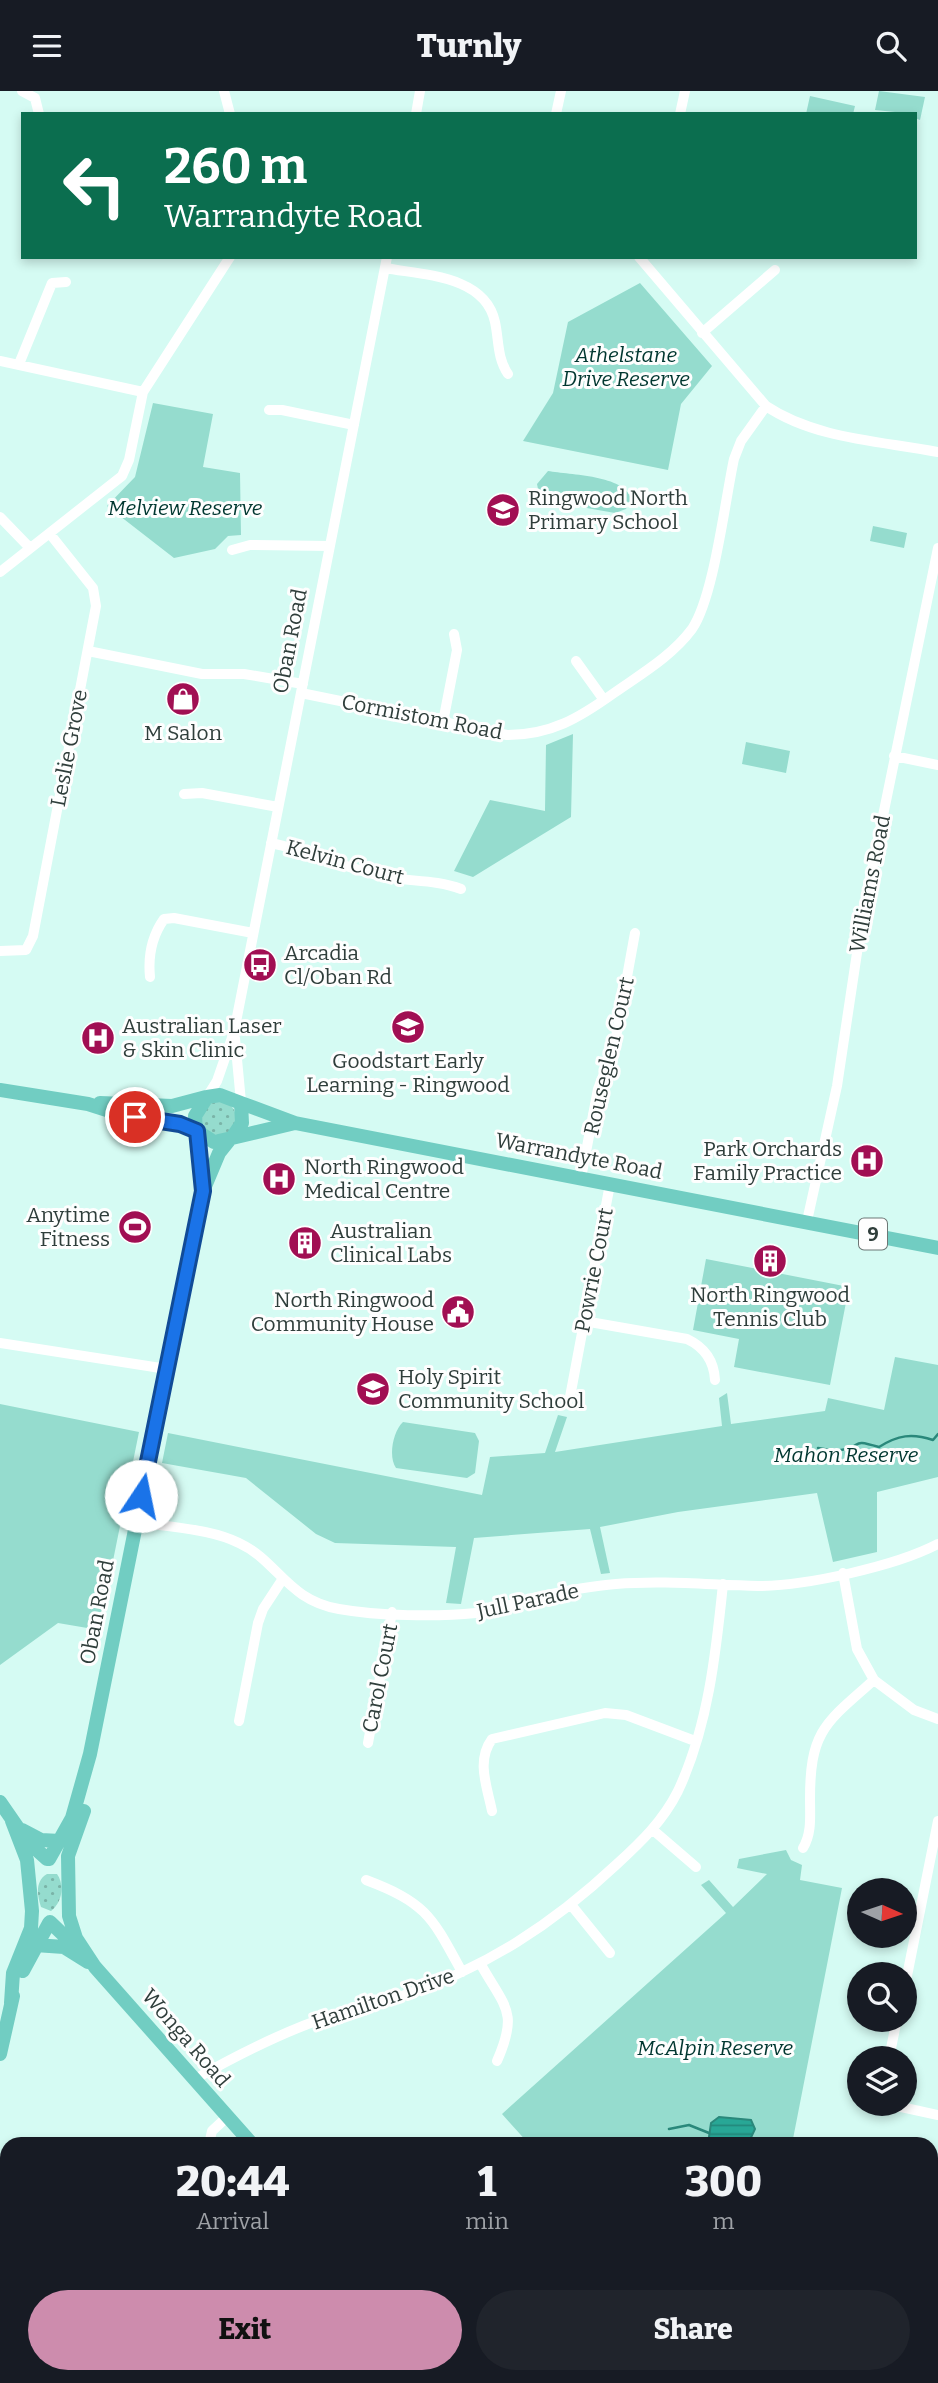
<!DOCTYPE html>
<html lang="en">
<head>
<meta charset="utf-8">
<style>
	:root { --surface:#171b24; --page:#20242c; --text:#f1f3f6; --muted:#9ea1a6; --accent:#cd8cad }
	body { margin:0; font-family:Bitter,serif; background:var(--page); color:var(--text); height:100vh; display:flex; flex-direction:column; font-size:26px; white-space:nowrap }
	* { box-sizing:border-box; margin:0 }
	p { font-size:23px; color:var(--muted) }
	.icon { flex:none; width:38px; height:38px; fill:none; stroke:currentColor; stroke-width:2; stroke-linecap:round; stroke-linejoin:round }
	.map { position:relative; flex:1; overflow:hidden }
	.side { position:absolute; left:0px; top:2046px; width:938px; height:247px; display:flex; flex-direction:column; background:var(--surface); border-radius:21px 21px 0 0; box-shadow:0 4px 10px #0003 }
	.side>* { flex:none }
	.top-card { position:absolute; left:21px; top:21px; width:896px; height:147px; border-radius:0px; box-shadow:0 4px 10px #0003; background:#0b6e4f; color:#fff; overflow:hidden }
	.needle { width:46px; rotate:93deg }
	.fabs { position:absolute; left:847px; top:1787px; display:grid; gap:14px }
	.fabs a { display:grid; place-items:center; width:70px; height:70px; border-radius:50%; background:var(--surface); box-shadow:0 4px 10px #0003; font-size:35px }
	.pin { position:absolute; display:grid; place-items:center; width:60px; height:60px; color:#fff; margin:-30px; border:4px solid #fff; border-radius:50%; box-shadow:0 2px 7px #0007 }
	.me { position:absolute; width:77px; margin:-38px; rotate:11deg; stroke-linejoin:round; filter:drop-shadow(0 0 5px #0008) }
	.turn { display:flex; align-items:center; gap:24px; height:147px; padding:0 28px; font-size:32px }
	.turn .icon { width:91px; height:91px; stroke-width:2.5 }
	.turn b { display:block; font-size:49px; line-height:60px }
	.eta { display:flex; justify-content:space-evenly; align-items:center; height:119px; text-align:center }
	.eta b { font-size:42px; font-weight:800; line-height:49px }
	.action { display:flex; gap:14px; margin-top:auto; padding:14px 28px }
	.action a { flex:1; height:80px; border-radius:42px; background:var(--accent); color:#111; font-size:28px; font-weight:800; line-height:80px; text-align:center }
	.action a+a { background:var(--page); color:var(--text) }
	header { display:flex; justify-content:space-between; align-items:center; height:91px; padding:0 28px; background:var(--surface); font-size:32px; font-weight:800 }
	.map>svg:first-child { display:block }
</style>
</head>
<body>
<header><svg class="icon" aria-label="menu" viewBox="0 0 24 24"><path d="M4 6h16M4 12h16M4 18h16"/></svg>Turnly<svg class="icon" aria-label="search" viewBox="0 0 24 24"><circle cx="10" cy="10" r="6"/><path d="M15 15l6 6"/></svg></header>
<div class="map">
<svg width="938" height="2292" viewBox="0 0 938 2292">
	<defs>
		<pattern id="grass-dots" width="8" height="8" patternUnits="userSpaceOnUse" patternTransform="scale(1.75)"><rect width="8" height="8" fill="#95dcce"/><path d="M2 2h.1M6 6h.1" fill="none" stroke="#7ab4a8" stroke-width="1.8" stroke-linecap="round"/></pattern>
		<pattern id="water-rules" width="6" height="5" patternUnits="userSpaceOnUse" patternTransform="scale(1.75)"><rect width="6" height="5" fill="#28a796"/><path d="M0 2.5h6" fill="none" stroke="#23897c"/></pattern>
	</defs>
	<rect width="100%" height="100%" fill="#d5fbf3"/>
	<path fill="url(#grass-dots)" d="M202 1027a17 17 0 1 1 34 0a17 17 0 1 1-34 0Z
		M47,1783H57C65,1794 62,1812 51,1820L41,1816C37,1804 35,1790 47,1783Z"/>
	<path fill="#95dcce" d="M879,0L925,6L920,29L915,27V23L875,19Z
		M810,5L855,15L853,23H806Z
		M640,192L712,275L681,313L668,379L523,350L553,302L568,231Z
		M153,312L213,323L203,376L240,382L241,444L228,445L215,458L174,467L107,415L135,386Z
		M548,380C570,384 625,384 631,408L626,418L615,422L547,410L539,403L537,393Z
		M873,435L907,442L904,457L870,450Z
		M573,643L571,726L473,786L454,780L490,709L545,720L546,654Z
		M746,651L790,660L786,682L742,673Z
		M706,1168L849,1196L830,1294L734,1276L739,1248L693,1239Z
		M895,1266L938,1274V1386L877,1401V1461L833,1471L817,1402L678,1421L600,1436L610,1482L601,1483L590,1438L474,1447L461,1513L446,1512L456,1456L335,1452L316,1443L246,1387L162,1372L168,1342L482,1404L490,1366L545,1362L558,1324L567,1326L555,1361L722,1335L719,1307L727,1302L731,1333L825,1320L828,1307L884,1319Z
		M0,1313L139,1341L99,1539L58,1532L0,1574Z
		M403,1331L475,1342L479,1350L475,1382L467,1387L396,1377C388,1366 393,1340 403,1331Z
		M786,1759L791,1769L802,1774L800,1789L842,1797L792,2053H529L502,2023L726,1822L701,1794L709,1789L733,1816L767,1783L737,1777L739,1768Z"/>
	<path fill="url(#water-rules)" stroke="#2a887b" stroke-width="2" d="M719,2026L751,2029L755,2038L748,2053H708L711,2032Z"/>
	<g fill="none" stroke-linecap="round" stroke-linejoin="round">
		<path stroke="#2a887b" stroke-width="2.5" d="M818,1357C825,1358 835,1360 841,1359C865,1355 849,1347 879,1356C898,1344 912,1342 933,1349L938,1343
			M669,2038L689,2034L709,2042"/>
		<path stroke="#fff" stroke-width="10" d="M22,0L35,7L39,23
			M224,0L230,23
			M416,23L420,0
			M556,23L561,0
			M680,23L685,0
			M639,166L766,315C815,348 881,350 938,361
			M385,177C422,184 485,184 495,231C499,249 497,267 508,283
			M702,242L775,179
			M0,270L143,301
			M19,273L52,192L66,191
			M269,319H282L354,334
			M0,426L30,457
			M232,459L250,454L330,455
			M0,481L122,385L129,369L143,301L230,166
			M88,560L202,583H244L303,593
			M576,570L604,609
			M301,602L507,644C551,644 579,627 614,602C641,583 672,565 692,538C714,506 725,409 734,368L741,350L766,315
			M443,631L457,559L454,543
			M894,665L938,674
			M184,703L202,702L278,716
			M271,752C309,760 343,776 381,785C407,791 435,788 461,798
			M0,860L26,859L33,845L96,515L93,497L50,443
			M150,886C148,866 152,845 164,828L174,827L253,842
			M235,947L241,1011
			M207,1006L217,990L234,941L387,166
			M581,1087L598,998L614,957L635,842
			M807,1130L837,995L863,822L938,457
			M584,1230L687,1248C704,1256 714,1270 715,1289
			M0,1252L167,1278
			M570,1306L610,1093
			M136,1430C169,1437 209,1437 239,1452C278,1470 287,1509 339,1518C378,1525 437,1526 476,1522C495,1520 514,1512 533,1507C560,1501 588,1495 616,1493C664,1489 710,1494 758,1495C806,1495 896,1475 938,1453
			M843,1482L857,1558L874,1589L914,1619L938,1628
			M239,1630L258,1532L263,1518L282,1489
			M368,1652L392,1521
			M492,1720C487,1695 476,1670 492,1648L605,1622L626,1624L695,1650
			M653,1739L696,1776
			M803,1757C812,1742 810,1725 810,1708C810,1640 825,1632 874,1589
			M366,1789C427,1812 432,1826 462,1881
			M572,1815L610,1862
			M480,1872C505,1917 519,1920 497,1970
			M905,1895L938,1730
			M889,1967L897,1928
			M195,1988C239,1963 282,1941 330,1925C353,1918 378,1913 402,1905C486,1877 553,1833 617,1773C641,1751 663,1730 678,1700C708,1636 716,1562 723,1493
			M883,2012L938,2024
			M209,2053L212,2040L227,2026
			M931,2196L938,2197
			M302,2286L304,2292
			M162,2292L163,2286
			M417,2292L424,2286"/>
		<path stroke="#71cdc2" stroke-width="14" d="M0,999L88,1013L113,1021L180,1033L197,1040
			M100,1012L172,1015L206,1006
			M241,1012L295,1032L938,1157
			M198,1041L214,1051L232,1047L242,1032L241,1012L220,1004L207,1006L195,1025L203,1099
			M232,1047L295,1032
			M0,1711L27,1750L47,1768
			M84,1720L68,1765L69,1825L76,1847L95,1876L252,2053
			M22,1739L41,1749L60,1750
			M49,1768L72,1727L90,1663L203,1100L219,1062L231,1047
			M50,1831L77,1857
			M35,1854L64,1856L88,1871
			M23,1880L49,1832
			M11,1912L13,1882L31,1837L32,1820L27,1769L12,1730
			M0,1963L13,1905
			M459,2286L465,2292"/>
	</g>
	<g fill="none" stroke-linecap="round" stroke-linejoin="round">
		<g stroke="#114b97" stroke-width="18">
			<path id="route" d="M135,1026L180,1033L197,1040L203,1100L141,1405"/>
		</g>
		<use href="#route" stroke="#1a73e8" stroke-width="12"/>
	</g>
	<defs>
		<g id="school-disc" transform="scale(1.75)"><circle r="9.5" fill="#a10f53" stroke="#fefefe"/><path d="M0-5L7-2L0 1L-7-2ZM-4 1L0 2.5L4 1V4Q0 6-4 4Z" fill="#fff"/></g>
		<g id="shop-disc" transform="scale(1.75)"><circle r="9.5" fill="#a10f53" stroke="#fefefe"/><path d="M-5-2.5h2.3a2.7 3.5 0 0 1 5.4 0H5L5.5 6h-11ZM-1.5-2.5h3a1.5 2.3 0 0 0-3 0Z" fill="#fff"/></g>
		<g id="bus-disc" transform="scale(1.75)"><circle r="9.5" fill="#a10f53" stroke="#fefefe"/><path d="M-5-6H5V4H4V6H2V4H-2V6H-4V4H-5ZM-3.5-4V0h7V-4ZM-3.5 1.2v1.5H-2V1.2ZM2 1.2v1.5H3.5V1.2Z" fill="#fff"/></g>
		<g id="hospital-disc" transform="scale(1.75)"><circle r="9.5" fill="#a10f53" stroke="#fefefe"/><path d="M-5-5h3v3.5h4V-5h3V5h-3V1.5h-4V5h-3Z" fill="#fff"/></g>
		<g id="stadium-disc" transform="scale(1.75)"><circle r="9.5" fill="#a10f53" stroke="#fefefe"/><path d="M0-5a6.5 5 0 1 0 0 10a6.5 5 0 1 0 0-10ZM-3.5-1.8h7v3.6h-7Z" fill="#fff"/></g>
		<g id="building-disc" transform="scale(1.75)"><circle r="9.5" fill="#a10f53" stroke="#fefefe"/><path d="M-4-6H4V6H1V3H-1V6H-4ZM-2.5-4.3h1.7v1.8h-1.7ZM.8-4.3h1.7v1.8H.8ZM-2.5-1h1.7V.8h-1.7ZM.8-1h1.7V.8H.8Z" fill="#fff"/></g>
		<g id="civic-disc" transform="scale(1.75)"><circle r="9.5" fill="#a10f53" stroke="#fefefe"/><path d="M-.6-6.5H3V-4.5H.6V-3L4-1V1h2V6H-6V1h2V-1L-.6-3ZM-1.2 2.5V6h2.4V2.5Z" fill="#fff"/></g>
	</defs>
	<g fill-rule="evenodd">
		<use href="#school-disc" x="503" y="419"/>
		<use href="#shop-disc" x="183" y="608"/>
		<use href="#bus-disc" x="260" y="874"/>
		<use href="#school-disc" x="408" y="936"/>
		<use href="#hospital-disc" x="98" y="947"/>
		<use href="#hospital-disc" x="867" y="1070"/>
		<use href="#hospital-disc" x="279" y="1088"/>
		<use href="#stadium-disc" x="135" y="1136"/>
		<use href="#building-disc" x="305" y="1152"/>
		<use href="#building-disc" x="770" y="1170"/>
		<use href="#civic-disc" x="458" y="1221"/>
		<use href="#school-disc" x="373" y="1298"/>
	</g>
	<g text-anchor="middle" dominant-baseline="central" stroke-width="6" stroke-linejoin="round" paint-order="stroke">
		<rect fill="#fefefe" stroke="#6d7876" stroke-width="2" x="859" y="1127.5" width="28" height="31" rx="5"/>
		<g font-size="19" font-weight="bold" fill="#2f3e3b">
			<text x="873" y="1143">9</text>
		</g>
		<g font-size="21" font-style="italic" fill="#003730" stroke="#fefefe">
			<text x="626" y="264">Athelstane<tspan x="626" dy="24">Drive Reserve</tspan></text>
			<text x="185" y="417">Melview Reserve</text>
			<text x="846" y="1364">Mahon Reserve</text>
			<text x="715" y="1957">McAlpin Reserve</text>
		</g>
		<g font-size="21" fill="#2f3e3b" stroke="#fefefe" text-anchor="start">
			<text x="528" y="407">Ringwood North<tspan x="528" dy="24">Primary School</tspan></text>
			<text x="183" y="642" text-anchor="middle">M Salon</text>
			<text x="284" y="862">Arcadia<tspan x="284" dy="24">Cl/Oban Rd</tspan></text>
			<text x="122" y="935">Australian Laser<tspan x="122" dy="24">&amp; Skin Clinic</tspan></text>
			<text x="408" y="970" text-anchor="middle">Goodstart Early<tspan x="408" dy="24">Learning - Ringwood</tspan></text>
			<text x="842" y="1058" text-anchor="end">Park Orchards<tspan x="842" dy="24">Family Practice</tspan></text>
			<text x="304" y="1076">North Ringwood<tspan x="304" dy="24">Medical Centre</tspan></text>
			<text x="110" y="1124" text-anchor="end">Anytime<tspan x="110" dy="24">Fitness</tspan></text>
			<text x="330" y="1140">Australian<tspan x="330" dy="24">Clinical Labs</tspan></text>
			<text x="770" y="1204" text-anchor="middle">North Ringwood<tspan x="770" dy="24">Tennis Club</tspan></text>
			<text x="434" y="1209" text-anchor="end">North Ringwood<tspan x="434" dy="24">Community House</tspan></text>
			<text x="398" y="1286">Holy Spirit<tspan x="398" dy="24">Community School</tspan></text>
		</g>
		<g font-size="21" fill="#2f3e3b" stroke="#fefefe">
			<text transform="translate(290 550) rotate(-79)">Oban Road</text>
			<text transform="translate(422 626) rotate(11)">Cormistom Road</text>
			<text transform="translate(69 657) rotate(-79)">Leslie Grove</text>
			<text transform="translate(345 771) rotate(15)">Kelvin Court</text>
			<text transform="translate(870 793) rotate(-79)">Williams Road</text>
			<text transform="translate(609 965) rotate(-77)">Rouseglen Court</text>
			<text transform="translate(579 1065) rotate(11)">Warrandyte Road</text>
			<text transform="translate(594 1179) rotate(-79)">Powrie Court</text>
			<text transform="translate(528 1510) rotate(-12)">Jull Parade</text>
			<text transform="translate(97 1521) rotate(-79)">Oban Road</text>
			<text transform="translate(380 1587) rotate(-79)">Carol Court</text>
			<text transform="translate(383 1908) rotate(-19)">Hamilton Drive</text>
			<text transform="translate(186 1947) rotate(49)">Wonga Road</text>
		</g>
	</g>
</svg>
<div class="fabs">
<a><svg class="needle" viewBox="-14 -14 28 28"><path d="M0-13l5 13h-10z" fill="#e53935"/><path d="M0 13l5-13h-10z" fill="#9ea1a6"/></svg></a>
<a><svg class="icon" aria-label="search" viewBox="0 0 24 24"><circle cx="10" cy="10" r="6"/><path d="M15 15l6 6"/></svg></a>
<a><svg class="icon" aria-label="layers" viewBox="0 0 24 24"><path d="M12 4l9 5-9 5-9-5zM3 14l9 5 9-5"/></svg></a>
</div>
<div class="pin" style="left:135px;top:1026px;background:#d93025"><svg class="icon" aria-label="arrive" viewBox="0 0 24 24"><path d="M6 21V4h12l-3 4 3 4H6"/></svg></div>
<svg class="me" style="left:141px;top:1405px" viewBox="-20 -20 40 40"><circle r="19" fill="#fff"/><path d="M0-13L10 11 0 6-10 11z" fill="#1a73e8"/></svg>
<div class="top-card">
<div class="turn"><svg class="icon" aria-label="left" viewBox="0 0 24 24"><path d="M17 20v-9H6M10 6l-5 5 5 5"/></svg><div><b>260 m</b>Warrandyte Road</div></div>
</div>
<section class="side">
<div class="eta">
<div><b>20:44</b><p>Arrival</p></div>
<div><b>1</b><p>min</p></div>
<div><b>300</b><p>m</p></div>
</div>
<div class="action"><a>Exit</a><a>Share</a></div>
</section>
</div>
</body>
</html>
